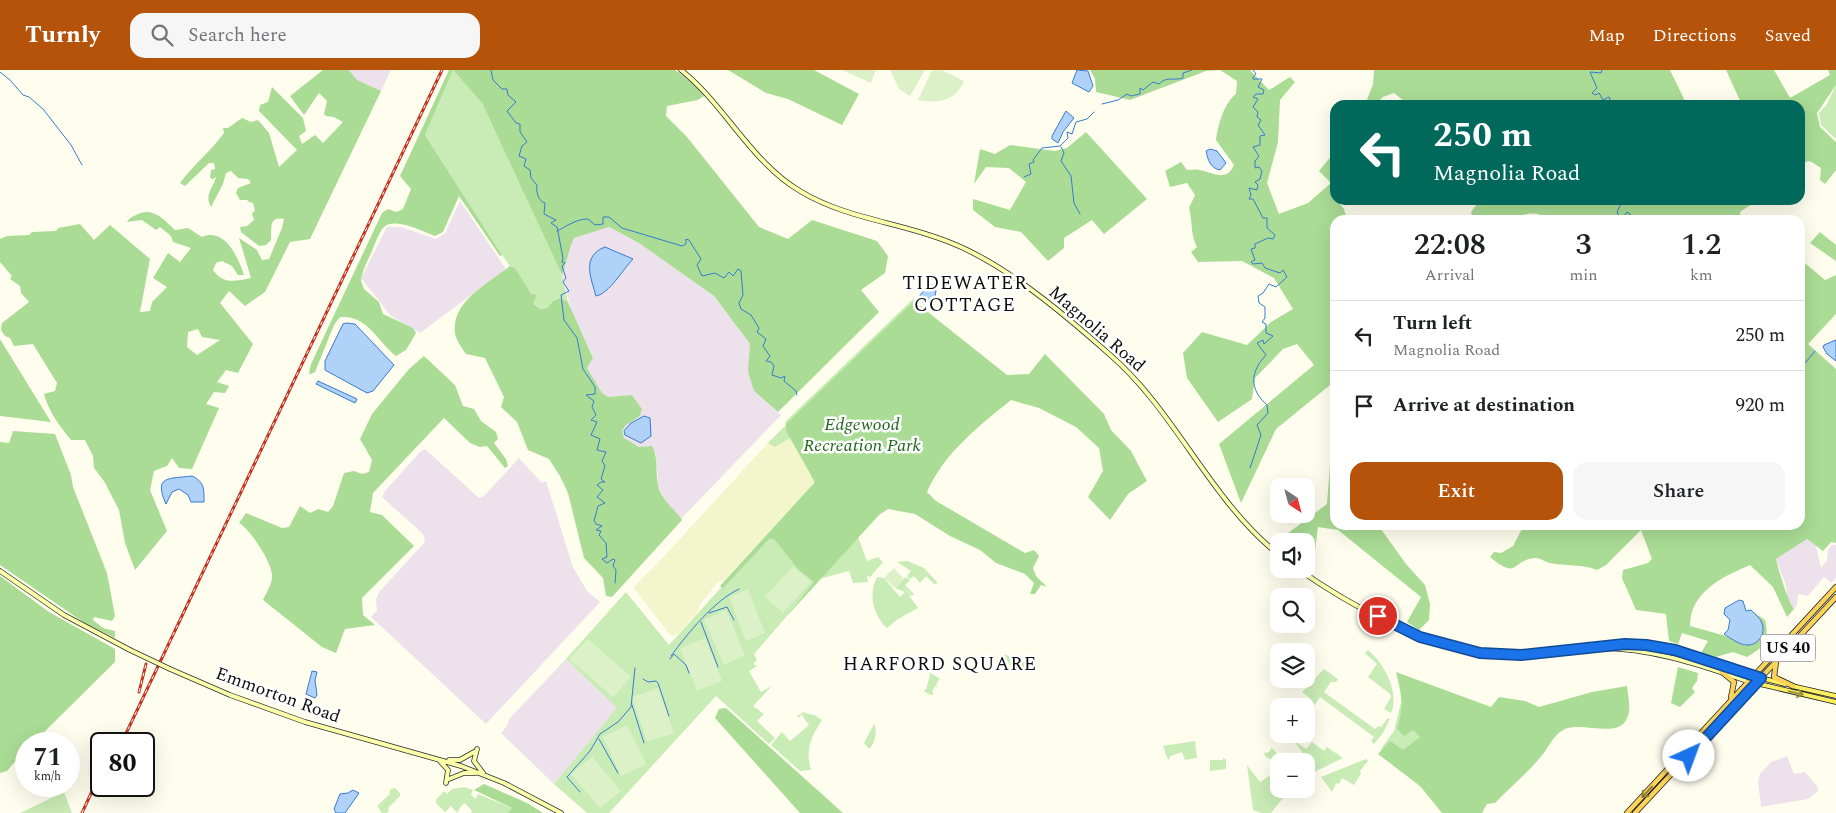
<!DOCTYPE html>
<html lang="en">
<head>
<meta charset="utf-8">
<style>
	:root { --surface:#fff; --page:#f6f6f6; --text:#202124; --muted:#757577; --line:#e0e0e0; --accent:#b45309 }
	body { margin:0; font-family:Spectral,serif; background:var(--page); color:var(--text); height:100vh; display:flex; flex-direction:column; font-size:19px; white-space:nowrap }
	* { box-sizing:border-box; margin:0 }
	p { font-size:16px; color:var(--muted) }
	.icon { flex:none; width:28px; height:28px; fill:none; stroke:currentColor; stroke-width:2; stroke-linecap:round; stroke-linejoin:round }
	.map { position:relative; flex:1; overflow:hidden }
	.sheet { position:absolute; left:1330px; top:145px; width:475px; height:315px; display:flex; flex-direction:column; background:var(--surface); border-radius:15px; box-shadow:0 5px 20px #0002 }
	.sheet>* { flex:none }
	.banner { position:absolute; left:1330px; top:30px; width:475px; height:105px; border-radius:15px; box-shadow:0 5px 20px #0002; background:#00695c; color:#fff; overflow:hidden }
	.needle { width:32px; rotate:144deg }
	.fabs { position:absolute; left:1270px; top:408px; display:grid; gap:10px }
	.fabs a { display:grid; place-items:center; width:45px; height:45px; border-radius:10px; background:var(--surface); box-shadow:0 5px 20px #0002; font-size:25px }
	.speed { position:absolute; left:15px; top:662px; display:flex; gap:10px; font-size:25px; font-weight:700; text-align:center }
	.speed>* { display:grid; place-content:center; width:65px; height:65px; border-radius:50%; background:var(--surface); box-shadow:0 5px 20px #0002; line-height:1 }
	.speed small { font-size:12px; font-weight:400 }
	.speed .limit { border:2px solid #111; border-radius:8px; background:#fff; color:#111 }
	.pin { position:absolute; display:grid; place-items:center; width:42px; height:42px; color:#fff; margin:-21px; border:2px solid #fff; border-radius:50%; box-shadow:0 1px 5px #0007 }
	.me { position:absolute; width:55px; margin:-28px; rotate:43deg; stroke-linejoin:round; filter:drop-shadow(0 0 4px #0008) }
	.turn { display:flex; align-items:center; gap:18px; height:105px; padding:0 20px; font-size:22px }
	.turn .icon { width:65px; height:65px; stroke-width:2.5 }
	.turn b { display:block; font-size:35px; line-height:42px }
	.eta { display:flex; justify-content:space-evenly; align-items:center; height:85px; text-align:center }
	.eta b { font-size:30px; font-weight:600; line-height:35px }
	.action { display:flex; gap:10px; margin-top:auto; padding:10px 20px }
	.action a { flex:1; height:58px; border-radius:15px; background:var(--accent); color:#fff; font-size:20px; font-weight:600; line-height:58px; text-align:center }
	.action a+a { background:var(--page); color:var(--text) }
	ul { padding:0; list-style:none }
	li { display:flex; align-items:center; gap:15px; height:70px; padding:0 20px; border-top:1px solid var(--line) }
	li div { flex:1 }
	li b { display:block; font-size:19px }
	li em { font-style:normal }
	header { display:flex; align-items:center; gap:30px; box-sizing:border-box; height:70px; padding:0 25px; background:var(--accent); color:#fff }
	header strong { font-size:24px }
	nav { display:flex; gap:28px; margin-inline-start:auto; font-size:18px }
	.search { width:350px; height:45px; background:var(--page); display:flex; align-items:center; gap:12px; box-sizing:border-box; padding:0 18px; border-radius:15px; color:var(--muted); font-size:19px }
	.map>svg:first-child { display:block }
</style>
</head>
<body>
<header>
<strong>Turnly</strong>
<div class="search"><svg class="icon" aria-label="search" viewBox="0 0 24 24"><circle cx="10" cy="10" r="6"/><path d="M15 15l6 6"/></svg>Search here</div>
<nav><a>Map</a><a>Directions</a><a>Saved</a></nav>
</header>
<div class="map">
<svg width="1836" height="743" viewBox="0 0 1836 743">
	<rect width="100%" height="100%" fill="#fffeee"/>
	<path fill="#ede1ec" d="M349,0H391L381,21L357,10Z
		M460,131L506,199L420,263L391,246L361,208L387,157H401L436,169L445,163Z
		M609,157L639,173L714,226L750,274L749,295L754,321L781,345L680,450L663,427L658,415L656,384L648,377H639L624,368L622,361L626,355L640,346L642,339L632,325L607,327L602,323L587,298L593,287L571,239L562,205L566,194L567,182L573,168Z
		M425,379L479,428L483,427L519,388L542,413L546,411L573,497L587,521L600,532L486,654L371,547L377,540L376,529L380,521L425,472L423,464L382,427L385,421L420,382Z
		M1807,469L1816,476L1821,498L1827,490L1828,479L1832,475H1836V508L1831,513L1824,507L1808,526L1798,524L1797,535L1794,539L1788,532L1786,515L1776,489Z
		M566,589L618,638L554,714L501,663L507,656L509,649Z
		M1787,686L1794,704L1805,702L1817,716L1818,721L1808,729L1761,737L1758,711L1760,704L1771,692Z"/>
	<path fill="#f3f6cd" d="M791,368L815,412L724,511L718,512L699,536V540L679,563L671,566L633,517L655,496L768,373L776,377Z"/>
	<path fill="#c9ebb6" d="M453,0L482,33L562,205L568,232L560,228L553,231L547,238L540,239C531,232 522,210 515,198L510,196L502,185L425,65Z
		M1836,15V69L1821,55L1819,43L1827,34Z
		M913,229L999,303L858,467L867,491L878,487L883,492L870,507L867,506L868,512L853,513L849,501L819,509L754,584L757,590L753,594L757,596L749,601L761,622L772,616L753,636L764,644L757,651L775,668L769,674L716,626L609,743H587L554,714L617,638L566,589L626,522L669,575L815,414L787,356L786,361L791,368L775,377L768,373L786,355L785,352Z
		M907,491L924,498L938,513L934,514L926,506L920,513L914,506L910,509L907,506L911,501L897,492Z
		M877,507L884,508L900,527L905,522L895,518L906,507L910,510L905,515L914,524L912,526L902,516L911,526L907,528L910,527L918,538L898,549L887,558C873,545 868,524 877,507Z
		M1368,580C1384,593 1400,623 1391,643L1384,639L1391,627L1390,624L1368,607L1377,594L1365,583Z
		M1004,584L1025,593V595L1020,602L1011,598Z
		M1324,599L1338,609L1336,612H1331L1324,622L1375,659L1378,656L1381,657L1388,648L1390,649L1383,663L1374,674L1371,671L1374,667L1320,627L1313,638L1310,636L1312,630L1302,622Z
		M929,602L942,610L939,609L936,615L938,617L935,616L932,622L934,624L931,625L923,621L926,620L930,605Z
		M1401,633L1431,666L1399,692L1381,679L1394,661Z
		M805,641L804,643L814,645L822,650C811,667 805,680 811,700L800,701L771,675L782,662L790,671L809,655L802,645L803,643L798,648L797,646Z
		M874,654C878,659 875,675 869,679L864,673Z
		M1195,671L1197,688L1185,690L1182,682L1171,686L1168,690L1163,676Z
		M1294,671L1306,679L1312,672L1324,681L1327,677L1343,688L1306,706V700L1312,695Z
		M1271,677L1282,689L1275,694V697L1270,693L1272,691L1269,688H1267L1264,684L1265,682L1267,683L1271,680Z
		M1223,688L1226,690V699L1210,701V690H1223Z
		M1366,689L1368,691L1360,701L1361,703L1354,715L1342,708L1339,714L1336,713L1332,722L1321,707Z
		M1247,695L1260,712L1269,706L1279,719H1290L1271,743H1261L1253,740Z
		M464,717L473,720L471,725L476,729L478,724L512,738L507,743H471L472,741L465,733L461,736L457,743L451,736L445,742L436,733V730L444,721L447,724L452,719Z
		M395,718L400,723V726L388,738L389,740L387,743H382L377,736L390,724L389,722L391,719Z
		M64,722L72,743H20Z"/>
	<path fill="#aadc95" fill-rule="evenodd" d="M323,0H349L357,10L381,21L310,169L290,172L265,222L245,236L229,221L220,233L253,274L238,303L226,300L217,312L229,316L225,323L214,322L206,334L219,338L192,399L179,398L172,388L167,396L154,401L150,420L167,461L135,500L125,473L119,440L104,411L94,398L93,386L85,370H71C60,357 48,340 44,324L55,321L57,313L33,274L14,276L10,268L5,266L1,260L2,253L29,232L21,223L20,216L10,209L12,206L0,192V169L7,166L29,165L32,162L56,161L58,158L80,154L94,170L110,155L150,189L140,242L150,241L152,232L167,217L153,208L168,183L180,192L191,178L173,172L171,166L160,157L156,160L142,150L127,152C129,148 132,147 136,145C153,136 163,149 175,160L188,158L202,167C225,157 238,187 244,205H238L232,196L222,191L216,193L213,200C223,215 235,211 251,208L239,168L257,180L262,190L269,189L282,158L284,149C268,146 272,158 271,170L266,175L259,176L241,162L240,157L247,156L254,150L252,144L255,140L253,133L249,132L247,130H240L236,123L238,118L251,113L248,109L238,108L231,101L226,103L223,114L211,137C204,124 213,119 216,107L213,109L210,108L211,100L215,99L214,93H209L185,116L180,113C193,95 211,81 224,63L223,58H228L242,48L251,52L258,50L269,63L279,97L297,80L259,41L260,35L268,32L272,17L303,48L306,61L299,66L302,74L315,65L323,73L343,52L334,47L326,46L324,44L327,31L319,23L304,45L290,26ZM198,259L202,267L220,270L197,285L187,277L188,262Z
		M449,0H453L425,65L502,185L500,186L459,126L443,162L435,166C423,162 398,148 385,156C379,161 375,174 372,181C368,190 362,201 361,211L364,219L379,232L383,244L413,258L416,263L406,280L396,286C377,271 368,245 340,247L334,255L315,302L311,304L309,303L311,294L382,143L388,139L396,142L403,139L411,119L400,106Z
		M453,0H675L692,13L704,26L698,30L667,36L666,46L687,67L759,157L788,169L812,150L877,171L888,186L885,203L861,220L879,242L778,342L754,321L748,301L750,274L714,226L639,173L609,157L574,168C568,180 567,193 562,205L482,33Z
		M728,0H814L859,24L842,55L788,29L766,23Z
		M1090,0H1250L1269,20L1290,7L1295,12L1280,30L1278,72L1267,113L1279,144L1308,133L1331,113L1319,101L1333,84L1335,87V121L1332,125L1344,139L1346,146L1342,150H1335V158L1332,160L1335,167V311L1276,359L1241,433L1219,374L1314,295L1297,274L1283,279L1255,308L1252,329L1218,352L1187,308L1183,283L1202,262L1247,275L1271,252L1293,239L1274,208L1242,191L1198,192L1191,182L1197,177C1190,164 1193,152 1189,138L1195,125L1187,113L1170,117L1165,101L1181,92L1187,100C1191,100 1196,99 1199,100C1213,102 1226,113 1234,95L1216,70C1218,55 1224,33 1236,24L1237,11L1220,0L1206,1L1130,30L1096,22L1095,9Z
		M1374,0H1670L1687,35H1409L1394,23L1383,27L1375,35H1365L1373,14Z
		M1726,0H1774L1790,28L1830,5L1828,0H1836V15L1817,43L1820,57L1836,72V100L1825,114L1820,110L1821,98L1810,91L1800,93V35H1742Z
		M1086,62L1147,129L1104,164L1092,150L1064,168V178L1048,191L1021,162L995,157L973,140V129L1010,140L1026,112L1009,98L986,97L974,114L980,79L995,84L1010,75L1055,81L1067,78Z
		M1480,130H1758L1740,142L1741,150H1549C1533,137 1521,147 1505,150C1495,152 1483,150 1473,150L1471,142Z
		M1820,162L1836,175V191L1810,173Z
		M1800,189L1825,210L1836,205V244L1808,274L1836,299V473L1831,472L1823,481L1807,469L1776,489C1778,498 1788,532 1794,539L1787,547L1773,517L1750,495C1722,507 1690,522 1690,556L1726,566L1745,576L1761,551L1752,541L1765,550C1770,571 1764,577 1747,587L1733,582L1716,587L1701,583L1708,571L1682,563L1678,574L1669,571L1666,544L1636,540L1622,508L1623,500L1648,493L1652,489L1641,460L1606,495L1597,500C1582,494 1566,496 1550,493C1545,492 1541,488 1535,488C1511,490 1519,511 1490,487L1494,482L1501,483L1513,476L1524,455H1800V240L1802,237L1800,231Z
		M510,196L515,198L531,224L536,225L534,234L540,239L547,238L553,231L560,228L568,232L593,288L587,298L602,323L608,327L632,325L642,339L640,346L626,355L622,361L624,368L639,377L652,376C659,389 655,401 658,415C661,430 674,438 682,450L612,527L606,526L603,508L584,488L568,423L560,406L549,389L528,380L517,352L501,337L504,327L485,288L466,284C462,278 456,270 455,263C451,231 489,213 510,196Z
		M914,231L1007,305L1029,304L1045,284L1104,344L1111,360L1131,381L1147,411L1128,424L1110,450L1088,427L1103,401L1099,378L1076,357L1039,338L1011,330C979,356 944,383 927,422L936,431L1025,483L1034,480L1039,486L1033,498L1036,506L1047,517L1041,515L1035,524H1030L1034,513L1025,504L996,493L980,480L950,466L915,444L888,439L879,445L788,545L814,512L798,499L775,470L770,468L723,518L720,516L815,412L786,361V354Z
		M0,269L51,352L0,346Z
		M424,286L455,315L463,336L474,339L481,351L496,362L498,369L494,373L506,389L508,396L505,398L487,376L480,377L470,373L444,348L373,423L370,442L382,445L414,476L362,528L363,545L375,555L345,559L336,583L322,577L263,530C266,524 271,515 272,508C274,495 250,459 239,453L246,443L282,458L289,457L300,436L310,443L318,439L328,442L333,436L344,403L354,401L362,404L369,402L372,390L360,369L372,344L409,299Z
		M13,361L55,364L71,405L73,417L107,503L115,546L112,551L94,547L93,550L103,558L115,561V568L86,554L0,495V372L9,373Z
		M1335,379V455H1378L1406,494L1425,515L1430,534L1429,550L1419,560L1407,552L1421,527L1338,460L1318,457L1314,489L1307,499L1306,471H1279V475L1276,472L1327,434L1331,382Z
		M0,506L49,542L115,579V592L32,674H26V679L7,701L0,703Z
		M1678,597L1698,603L1697,611L1692,618L1695,622L1680,637L1671,633Z
		M1396,602L1491,637L1499,627L1525,631L1539,637L1592,622L1627,616C1628,629 1633,642 1624,653C1613,666 1581,652 1565,659C1554,664 1550,675 1543,684C1529,702 1510,717 1495,733L1487,734L1482,743H1442L1420,716L1378,684L1390,671L1403,680L1420,667L1413,660L1404,666L1397,659C1405,635 1401,624 1396,602Z
		M726,638L843,743H800L715,648L719,639Z
		M484,714L527,733L543,743H507L512,738L474,720Z"/>
	<path fill="#ddf1c9" d="M842,0H876L871,13Z
		M890,0H925L910,26L899,19Z
		M932,0H942L964,11C956,31 937,34 918,30Z
		M793,496L811,512L783,543L765,527Z
		M894,498L904,509L895,518L884,508Z
		M748,519L765,563L746,571L729,527Z
		M726,540L745,585L724,595L704,550Z
		M705,568L722,611L697,621L680,578Z
		M588,569L631,607L613,627L569,589Z
		M658,618L674,663L647,672L632,627Z
		M627,655L646,694L621,706L603,667Z
		M592,687L621,721L600,738L571,704Z"/>
	<path fill="#b1d2f8" stroke="#367bd1" d="M1077,0L1088,1L1093,16L1089,22L1072,13Z
		M1066,41L1074,48L1063,62L1058,73L1052,69V66Z
		M1210,79L1217,81L1226,93L1220,100C1210,98 1208,90 1206,81Z
		M605,177L633,189C624,198 609,224 596,226C591,208 581,186 605,177Z
		M931,214L936,220L935,227L925,235L919,227L927,216Z
		M346,253L355,254L394,295L373,321L367,323L325,300V291L343,254Z
		M1836,270V291L1827,284L1823,277L1824,275Z
		M318,311L357,329L355,333L316,314Z
		M644,346L650,348L651,366L641,373L625,365L624,361L631,353Z
		M192,406C205,412 204,420 204,432H191L188,425L179,419L172,422L166,434C153,405 169,409 192,406Z
		M1739,530L1743,531L1746,541L1751,540C1755,544 1760,548 1762,553C1766,564 1758,576 1746,575C1740,575 1730,568 1724,564L1728,560L1730,550L1724,544L1725,538Z
		M312,601L317,602L315,610L317,625L315,628L306,624Z
		M353,720L359,723L345,743H336L334,739L340,724L348,723Z"/>
	<g fill="none" stroke-linecap="round" stroke-linejoin="round">
		<path stroke="#367bd1" stroke-width="1" d="M491,0L493,10L502,19H507L508,25L516,32L507,41L516,53L520,54V62L527,72L522,76L519,86L526,89L524,96L530,100L531,108L537,115C536,122 538,131 545,133L544,144L556,150L551,153L557,157L563,188L562,192L565,193L562,196L566,208L563,212L569,221L561,225L564,250L577,268L583,299L595,317V324L586,325L594,331L592,337L596,345L591,350L597,352L591,365L600,369L597,380L606,382L602,391L605,396L601,409L605,412H601L597,415L603,420L597,427L605,433L598,436L594,451L596,454L602,456L596,460L601,461L599,465L606,473L607,487L602,489L607,493L613,489L615,490L613,496L616,500L615,513
			M1602,0L1601,3L1590,2L1597,18L1592,23L1595,25L1599,23L1603,30L1609,27L1612,35
			M0,2L10,10L23,25L29,27L43,39L71,75L82,95
			M1102,34L1118,30L1127,24L1131,26L1140,24V18L1143,20L1153,12L1159,14C1166,6 1174,11 1183,8V3L1192,0
			M1061,77L1064,83L1061,91L1071,106L1074,133L1080,144
			M1024,107L1031,104L1029,94L1034,92L1033,90L1042,78L1060,76L1068,68L1067,62L1072,64L1076,52L1087,49L1094,42
			M1623,130L1617,142L1620,148H1623L1627,142L1630,144V150
			M557,161C566,157 575,149 588,149L595,155L603,154V147H609L622,158L682,176L686,174V169L689,170L701,189L697,195L702,206L715,203L724,208L729,202L733,206L738,199L741,201L743,225L739,233L741,239L751,245L759,258L757,262L766,269L763,276L770,286L766,291L771,292L774,296L772,305L781,308L785,306L784,311L796,321L797,325
			M1800,294L1806,292L1815,281
			M1250,398L1261,365L1257,355L1268,343L1267,335C1249,319 1250,302 1266,285L1257,273L1263,270L1264,274L1273,266L1266,263V254L1262,252L1265,248V237L1259,233L1258,226L1263,223L1269,214L1276,217L1287,207L1283,200L1280,203L1265,198L1262,193L1253,194L1251,192L1255,190L1251,179L1255,178V174L1268,168L1273,169L1275,165L1267,158V148H1263L1253,129H1249L1251,125L1249,118L1257,120L1258,115L1255,112L1260,109L1262,101L1259,97L1255,98V91L1259,86L1253,77L1260,75V66L1265,65L1258,55L1261,50L1257,47L1258,42L1253,37L1258,29L1253,27L1256,24H1263L1264,20L1258,17L1262,9H1253V7L1256,4L1253,0
			M709,543L727,537L734,550
			M701,552L718,597
			M671,586C687,564 715,530 739,519
			M670,589L674,584L686,595L689,603
			M643,609L648,612L656,611L658,613L669,646
			M632,635L644,673
			M599,669L618,703
			M580,722L567,707L590,681L600,664L618,652L631,637L635,598"/>
		<g stroke="#303030" stroke-width="5.5">
			<path id="secondary" d="M681,0C725,35 751,92 800,121C846,149 900,152 949,172C1004,193 1064,244 1108,283C1176,341 1209,429 1279,485
				M1298,499C1348,534 1418,573 1479,582C1520,588 1559,578 1600,578C1651,578 1700,595 1747,611
				M0,501L64,545L130,580
				M1604,576C1661,572 1699,590 1752,605
				M170,599L230,625L305,652L461,696L504,713L561,743
				M477,679L474,691L483,703
				M439,690L448,700L446,713
				M449,690H460L474,682
				M449,709L464,703H476"/>
		</g>
		<g stroke="#1f1f1f" stroke-width="5.5">
			<path id="primary" d="M1753,606L1785,614
				M1747,611L1836,632
				M1792,616L1836,626"/>
		</g>
		<g stroke="#1f1f1f" stroke-width="6">
			<path id="trunk" d="M1776,592L1774,607L1793,616
				M1722,602L1734,612L1731,627
				M1627,743L1836,517
				M1635,743L1836,527"/>
		</g>
		<use href="#secondary" stroke="#fbffa9" stroke-width="4"/>
		<use href="#primary" stroke="#fcee61" stroke-width="4"/>
		<use href="#trunk" stroke="#fad35a" stroke-width="4.5"/>
		<g stroke="#c23321" stroke-width="3">
			<path id="rail" d="M139,622L146,594
				M121,674L442,0
				M82,743L101,702"/>
		</g>
		<use href="#rail" stroke="#fff" stroke-width="1" stroke-dasharray="4" stroke-linecap="butt"/>
		<g stroke="#303030" stroke-width="5.5" stroke-linecap="butt">
			<path id="secondary-bridge" d="M130,580L170,599"/>
		</g>
		<use href="#secondary-bridge" stroke="#fbffa9" stroke-width="4"/>
	</g>
	<defs><path id="oneway-shaft" d="M-6 0H5M1.5-3L5.5 0L1.5 3" fill="none" stroke-width="1.6" stroke-linecap="round" stroke-linejoin="round" transform="scale(1.25)"/></defs>
	<use stroke="#9d9440" href="#oneway-shaft" transform="translate(1796 623) rotate(13)"/>
	<use stroke="#907a38" href="#oneway-shaft" transform="translate(1647 722) rotate(133)"/>
	<g fill="none" stroke-linecap="round" stroke-linejoin="round">
		<g stroke="#114b97" stroke-width="12">
			<path id="route" d="M1378,546L1420,567L1480,583L1521,585L1625,574L1646,575L1675,580L1761,608L1689,686"/>
		</g>
		<use href="#route" stroke="#1a73e8" stroke-width="9"/>
	</g>
	<g text-anchor="middle" dominant-baseline="central" stroke-width="5" stroke-linejoin="round" paint-order="stroke">
		<rect fill="#fff" stroke="#565656" stroke-width="1" x="1760.5" y="564.5" width="55" height="27" rx="4"/>
		<g font-size="16" font-weight="bold" fill="#0e0e0e">
			<text x="1788" y="578">US 40</text>
		</g>
		<g font-size="18" fill="#0e0e0e" stroke="#fff">
			<text transform="translate(1097 259) rotate(41)">Magnolia Road</text>
			<text transform="translate(278 625) rotate(20)">Emmorton Road</text>
		</g>
		<g font-size="18" font-style="italic" fill="#20671c" stroke="#fff">
			<text x="862" y="354">Edgewood<tspan x="862" dy="21">Recreation Park</tspan></text>
		</g>
		<g font-size="19" letter-spacing="1" fill="#0e0e0e" stroke="#fff">
			<text x="965" y="213">TIDEWATER<tspan x="965" dy="22">COTTAGE</tspan></text>
			<text x="940" y="594">HARFORD SQUARE</text>
		</g>
	</g>
</svg>
<div class="fabs">
<a><svg class="needle" viewBox="-14 -14 28 28"><path d="M0-13l5 13h-10z" fill="#e53935"/><path d="M0 13l5-13h-10z" fill="#757577"/></svg></a>
<a><svg class="icon" aria-label="sound" viewBox="0 0 24 24"><path d="M4 9h4l5-4v14l-5-4H4zM17 9q2 3 0 6"/></svg></a>
<a><svg class="icon" aria-label="search" viewBox="0 0 24 24"><circle cx="10" cy="10" r="6"/><path d="M15 15l6 6"/></svg></a>
<a><svg class="icon" aria-label="layers" viewBox="0 0 24 24"><path d="M12 4l9 5-9 5-9-5zM3 14l9 5 9-5"/></svg></a>
<a>+</a>
<a>−</a>
</div>
<div class="speed"><div>71<small>km/h</small></div><div class="limit">80</div></div>
<div class="pin" style="left:1378px;top:546px;background:#d93025"><svg class="icon" aria-label="arrive" viewBox="0 0 24 24"><path d="M6 21V4h12l-3 4 3 4H6"/></svg></div>
<svg class="me" style="left:1689px;top:686px" viewBox="-20 -20 40 40"><circle r="19" fill="#fff"/><path d="M0-13L10 11 0 6-10 11z" fill="#1a73e8"/></svg>
<div class="banner">
<div class="turn"><svg class="icon" aria-label="left" viewBox="0 0 24 24"><path d="M17 20v-9H6M10 6l-5 5 5 5"/></svg><div><b>250 m</b>Magnolia Road</div></div>
</div>
<section class="sheet">
<div class="eta">
<div><b>22:08</b><p>Arrival</p></div>
<div><b>3</b><p>min</p></div>
<div><b>1.2</b><p>km</p></div>
</div>
<ul>
<li><svg class="icon" aria-label="left" viewBox="0 0 24 24"><path d="M17 20v-9H6M10 6l-5 5 5 5"/></svg><div><b>Turn left</b><p>Magnolia Road</p></div><em>250 m</em></li>
<li><svg class="icon" aria-label="arrive" viewBox="0 0 24 24"><path d="M6 21V4h12l-3 4 3 4H6"/></svg><div><b>Arrive at destination</b></div><em>920 m</em></li>
</ul>
<div class="action"><a>Exit</a><a>Share</a></div>
</section>
</div>
</body>
</html>
